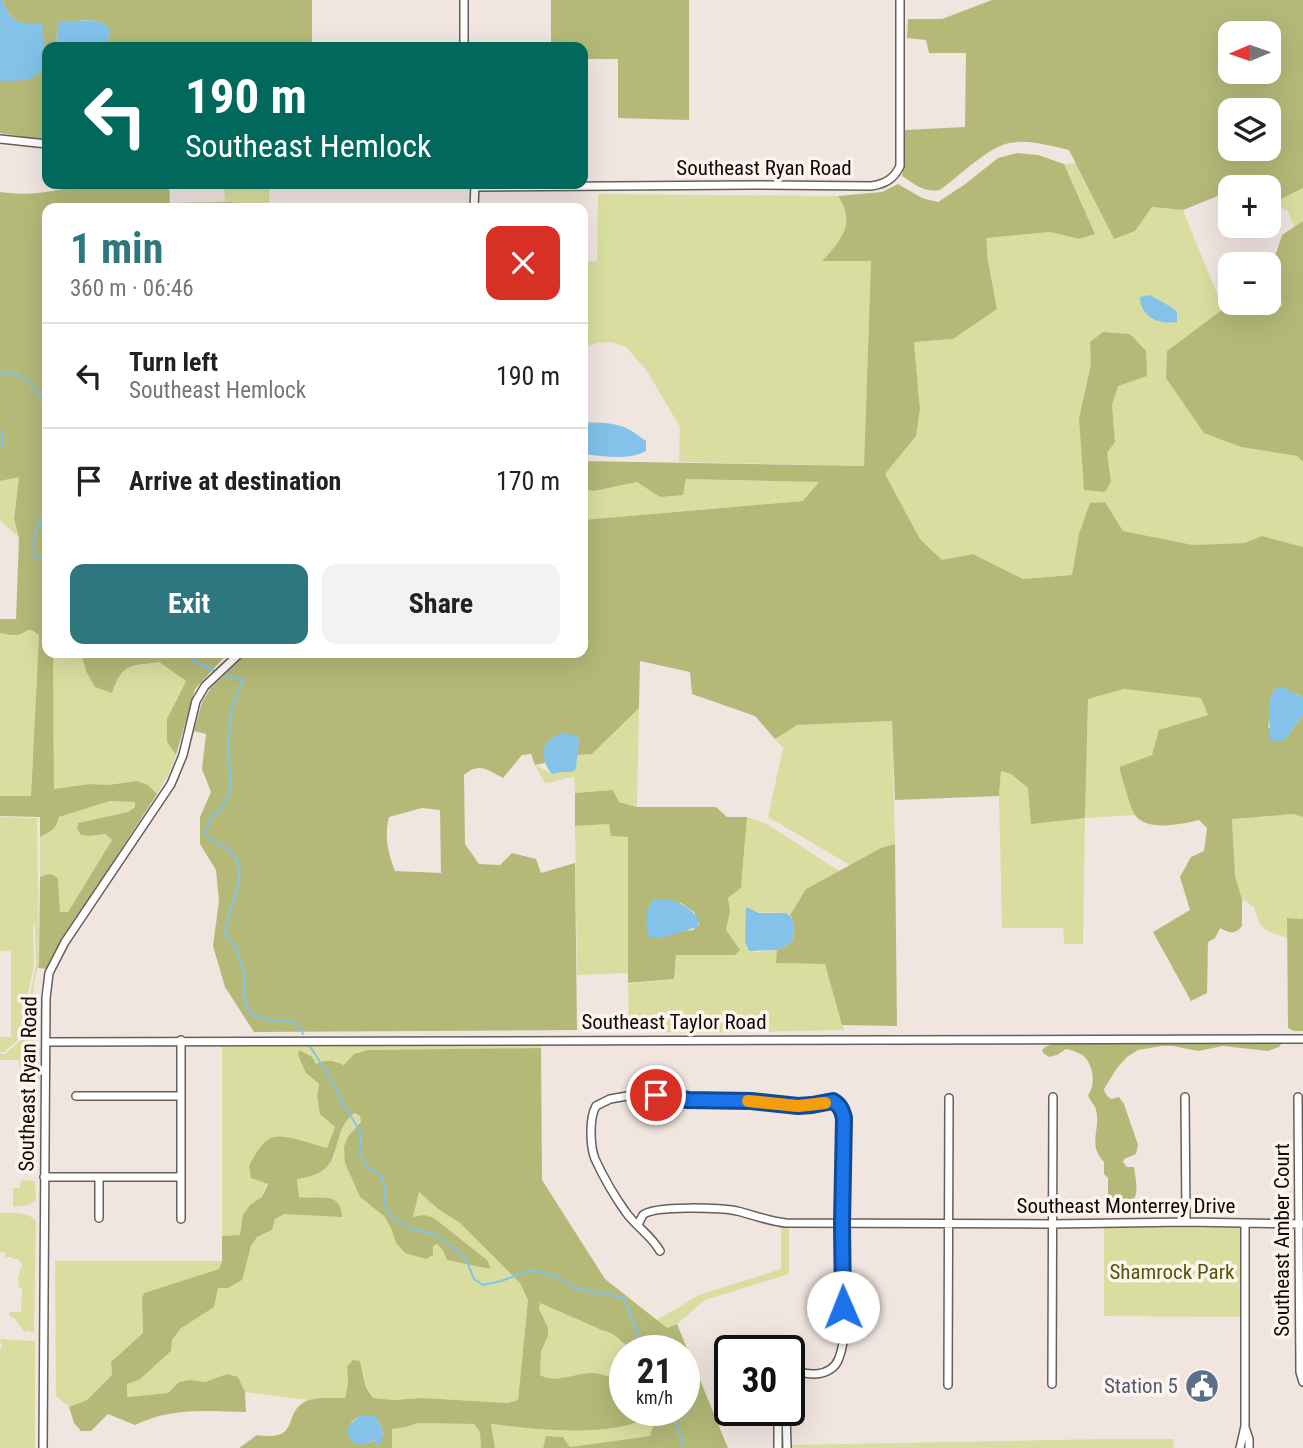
<!DOCTYPE html>
<html lang="en">
<head>
<meta charset="utf-8">
<style>
	:root { --surface:#fff; --page:#f2f2f2; --text:#222; --muted:#767676; --line:#e0e0e0; --accent:#2e777e }
	body { margin:0; font-family:"Roboto Condensed",sans-serif; background:var(--page); color:var(--text); height:100vh; display:flex; flex-direction:column; font-size:26px; white-space:nowrap }
	* { box-sizing:border-box; margin:0 }
	p { font-size:23px; color:var(--muted) }
	.icon { flex:none; width:38px; height:38px; fill:none; stroke:currentColor; stroke-width:2; stroke-linecap:round; stroke-linejoin:round }
	.map { position:relative; flex:1; overflow:hidden }
	.sheet { position:absolute; left:42px; top:203px; width:546px; height:455px; display:flex; flex-direction:column; background:var(--surface); border-radius:14px; box-shadow:0 7px 28px #0002 }
	.sheet>* { flex:none }
	.guide { position:absolute; left:42px; top:42px; width:546px; height:147px; border-radius:14px; box-shadow:0 7px 28px #0002; background:#00695c; color:#fff; overflow:hidden }
	.needle { width:46px; rotate:268deg }
	.buttons { position:absolute; left:1218px; top:21px; display:grid; gap:14px }
	.buttons a { display:grid; place-items:center; width:63px; height:63px; border-radius:14px; background:var(--surface); box-shadow:0 7px 28px #0002; font-size:35px }
	.speed { position:absolute; left:609px; top:1335px; display:flex; gap:14px; font-size:35px; font-weight:700; text-align:center }
	.speed>* { display:grid; place-content:center; width:91px; height:91px; border-radius:50%; background:var(--surface); box-shadow:0 7px 28px #0002; line-height:1 }
	.speed small { font-size:18px; font-weight:400 }
	.speed .limit { border:4px solid #111; border-radius:10px; background:#fff; color:#111 }
	.pin { position:absolute; display:grid; place-items:center; width:60px; height:60px; color:#fff; margin:-30px; border:4px solid #fff; border-radius:50%; box-shadow:0 2px 7px #0007 }
	.me { position:absolute; width:77px; margin:-38px; rotate:359deg; stroke-linejoin:round; filter:drop-shadow(0 0 5px #0008) }
	.turn { display:flex; align-items:center; gap:24px; height:147px; padding:0 28px; font-size:32px }
	.turn .icon { width:91px; height:91px; stroke-width:2.5 }
	.turn b { display:block; font-size:49px; line-height:60px }
	.round { display:grid; place-items:center; flex:none; width:74px; height:74px; border-radius:14px; background:var(--page) }
	.overview { display:flex; align-items:center; justify-content:space-between; height:119px; padding:0 28px }
	h1 { font-size:42px; font-weight:700; line-height:52px; color:var(--accent) }
	.primary-button { display:flex; gap:14px; margin-top:auto; padding:14px 28px }
	.primary-button a { flex:1; height:80px; border-radius:14px; background:var(--accent); color:#fff; font-size:28px; font-weight:700; line-height:80px; text-align:center }
	.primary-button a+a { background:var(--page); color:var(--text) }
	ul { padding:0; list-style:none }
	li { display:flex; align-items:center; gap:21px; height:105px; padding:0 28px; border-top:2px solid var(--line) }
	li div { flex:1 }
	li b { display:block; font-size:26px }
	li em { font-style:normal }
	.map>svg:first-child { display:block }
</style>
</head>
<body>
<div class="map">
<svg width="1303" height="1448" viewBox="0 0 1303 1448">
	<rect width="100%" height="100%" fill="#f1e5e0"/>
	<path fill="#d9dea0" fill-rule="evenodd" d="M1076,163L1114,239L1135,231L1152,207L1183,210L1223,309L1167,351L1241,447L1297,456L1303,462V547L1262,536L1244,543L1193,545L1123,531L1105,502L1079,534L1072,575L1023,579L973,554L942,560L920,539L885,474L916,436L920,410L914,342L953,339L988,262L985,238L1050,232L1079,239L1095,234L1064,164ZM1103,332L1130,334V333L1132,336L1112,405L1115,442L1107,453L1079,418L1091,364L1090,342Z
		M224,185L269,186V204L327,208H248L232,202H225Z
		M1303,188V221L1294,227L1288,211L1273,203Z
		M598,194L838,196C855,223 843,240 823,260L871,261L864,466L679,462L680,427L647,371L626,347L611,342L597,343L587,346L583,350V261H597Z
		M1275,256L1282,306L1264,315L1232,303H1269V264H1266Z
		M19,476L14,519L19,538L0,520V481Z
		M686,479L820,482L803,501L583,520V489L594,491L637,482Z
		M27,630H33L39,634L31,796H0V633L15,636Z
		M53,653H81L86,671L112,693L119,675L128,667L159,662L186,681L176,700L167,742L176,755L169,774L157,794L148,785L137,781L108,785L90,784L54,789Z
		M1124,689L1201,698L1208,715L1160,730L1152,755L1119,767L1135,815L1085,818L1083,944H1064L1063,928H1002L999,796L1001,771L1011,774L1028,788L1085,818L1088,699Z
		M639,708L637,807L619,802L613,790L575,793L574,777C564,778 553,783 545,783L535,765L552,774L562,772H567L577,762V755L592,754Z
		M892,721L895,844L881,848L850,865L768,817L783,748L775,739L796,725Z
		M110,801L135,802V807L128,812L78,823L88,836L105,834L112,840L68,912H60L59,903L40,877V837L51,832L59,817Z
		M1293,814L1303,817V917L1302,919L1287,918V938C1264,930 1261,932 1254,907L1242,899L1235,876L1232,818Z
		M0,817L37,818L39,962L35,978L33,991L38,1016L37,1044L41,1052L38,1060L40,1080L37,1078V1084L25,1086V1074L27,1070L25,1068H20L19,1060H0V1054H5L21,1040L36,965L35,926L33,925L34,965L19,1039L4,1052H0V1037H11V951H0Z
		M747,817L767,824L839,871L806,889L790,915L786,913L747,912V948L755,952L777,950V963L825,964L844,1030L699,1033L629,1031L628,984L674,979L676,955L703,954C722,934 732,928 728,898L741,888Z
		M609,824L628,836V973L577,975L575,826Z
		M541,1043V1048L369,1050L344,1065L335,1060L306,1073L319,1084L317,1096L335,1127L327,1148L282,1136L262,1197L250,1205L240,1235L222,1236V1046Z
		M25,1095L37,1097V1165L36,1170L19,1169L25,1168V1104L27,1102Z
		M355,1113L360,1116L361,1122L347,1136L360,1197C368,1204 380,1210 386,1219C395,1232 393,1240 405,1253L437,1244L444,1250L447,1260L490,1268L412,1218L419,1192L438,1209L460,1223L520,1283L528,1300L518,1400L508,1403L422,1398L394,1400L372,1398L366,1388L363,1370L347,1366L348,1382L345,1398L307,1400L245,1392L238,1378L227,1374L205,1382L189,1380L179,1382L168,1393L126,1397L127,1384L139,1380L180,1329L214,1307L218,1288H228L257,1237L272,1230L275,1219L285,1214L327,1197L314,1199L299,1197L297,1179L334,1158C337,1142 341,1123 355,1113Z
		M21,1180L35,1181L36,1200L28,1205L13,1207V1188H20Z
		M0,1213C13,1213 26,1211 36,1221L34,1332H29L28,1330L24,1332L15,1319L9,1315V1312H21L22,1288H19L18,1278L22,1264L18,1259H14L12,1257H5V1253L0,1252Z
		M789,1225V1274L705,1300L677,1324L667,1328L657,1320L699,1295L781,1269V1226Z
		M1104,1227L1241,1228L1240,1317L1104,1316Z
		M55,1261H222L219,1269L144,1293L142,1298L143,1333L111,1362L112,1375L87,1400L69,1407L56,1396Z
		M540,1303L604,1331C618,1334 618,1341 629,1346L630,1351H625V1380C613,1380 603,1373 591,1373C573,1373 557,1384 540,1375L541,1351L548,1336L539,1309Z
		M0,1339L35,1341V1448H0V1349L2,1348Z
		M652,1417L654,1427L650,1436L569,1447L563,1437L546,1436L543,1448H495L491,1424L529,1428L621,1427Z
		M418,1423L475,1424L480,1432L481,1448H392L391,1429L406,1427Z
		M1104,1439H1174L1173,1448H791L790,1445Z"/>
	<path fill="#b4b978" fill-rule="evenodd" d="M2,0H312V45L270,47H102L108,39L110,31C103,15 81,22 66,21L57,31L56,47H47V141L0,133V81L30,79L33,25C16,25 8,15 2,0Z
		M551,0H689V120L618,118V59H583V47H551Z
		M992,0H1303V188L1273,203L1269,201V187H1230V191L1183,210L1152,207L1135,231L1114,239L1069,150C1051,146 1028,139 1009,143C987,148 959,176 940,190C924,193 915,184 902,176L904,165L905,130L965,127L966,53H929L926,40L907,38L908,19H942ZM1230,33H1269V72H1230ZM1230,110H1269V149H1230Z
		M1017,153L1038,155L1064,164L1095,234L1079,239L1050,232L986,238L988,262L997,309L953,339L914,342L920,410L916,436L885,474L920,539L942,560L973,554L1023,579L1072,575L1079,534L1090,503L1105,502L1123,531L1193,545L1244,543L1262,536L1303,547V697L1278,687C1265,699 1273,711 1268,727L1285,739L1303,715V817L1293,814L1232,819L1235,876L1242,899V926C1235,935 1229,933 1220,928L1215,938L1208,942L1207,993L1191,1001L1153,932L1190,910L1180,877L1191,857L1204,851L1207,828L1199,820C1182,824 1147,832 1135,815C1130,808 1122,776 1119,767L1152,755L1159,730L1208,715L1201,698L1124,689L1088,699L1085,818L1031,824L1028,788L1011,774L1001,771L999,796L895,800L892,721L797,725L775,739L755,716L692,694L690,672L640,661L639,708L592,754L577,755L579,739L576,736L544,754L545,763L535,765L531,754L522,755L503,778C487,770 480,762 464,775L465,844L479,864L500,865L512,853L536,859L541,873L575,863L577,1030L254,1032L225,987L213,946L219,901L216,870L200,844V817L211,792L202,769L206,734L194,731L202,702L211,688L247,653H583V520L803,501L819,482L686,479L683,495L660,497L637,482L594,491L583,489V461L864,466L871,261H822C842,240 856,223 838,196L882,192L898,184L922,198L938,202L964,185L998,158ZM422,808L440,810L441,873L395,871C388,853 384,836 389,817Z
		M79,184H169L170,203L232,202L248,208H47V653H53L54,789L90,784L108,785L137,781L148,785L157,794L56,950L47,969L38,968L39,962L40,877C48,874 52,872 58,879L60,912H68L112,840L105,834L88,836L81,835L77,829L78,823L128,812L135,807V802L110,801L59,817C56,829 51,832 40,837V817L0,816V796H31L39,635C28,626 28,631 18,635C12,636 6,634 0,633V619H16L19,538L14,519L19,477L0,481V192C29,196 52,193 79,184Z
		M1303,221V462L1297,456L1241,447L1204,433L1166,378L1167,351L1231,303L1264,314L1282,306L1275,256L1282,235Z
		M1103,332L1130,334L1146,351L1147,376L1118,386L1112,405L1115,442L1107,453L1111,482L1105,492L1084,490L1079,418L1091,364L1090,342Z
		M81,653H228L195,689L176,755L167,742V719L186,681L159,662C129,667 123,662 112,693L95,687L86,671Z
		M613,790L619,802L637,807H716L727,817H747L741,888L728,898L730,911L726,930L740,950L735,955H676L674,979L628,983V837L611,836L609,824L575,826V793ZM681,903L694,912L699,924L693,930L648,934L647,917Z
		M895,844L897,1026L842,1025L825,964L776,963L777,950L791,943C795,934 796,923 790,915L806,889L881,848Z
		M1303,917V1031H1294L1288,1028L1287,918L1302,919Z
		M1072,1042L1089,1044L1131,1042L1282,1043L1279,1047L1268,1051L1223,1046L1198,1051L1173,1046H1162L1138,1050L1127,1057L1117,1068L1104,1089C1105,1094 1107,1096 1111,1099L1119,1097L1124,1104L1138,1145L1136,1154L1124,1159L1123,1162L1127,1167H1134C1136,1184 1142,1200 1123,1208L1109,1201L1108,1195V1178L1104,1174V1162C1087,1145 1101,1129 1096,1110C1095,1104 1090,1102 1088,1095C1095,1087 1094,1070 1087,1060C1083,1053 1073,1051 1066,1049L1057,1055L1049,1057L1043,1053L1042,1050C1050,1042 1061,1042 1072,1042Z
		M541,1048L542,1180L605,1279L667,1328L677,1324L728,1448H543L546,1436L563,1437L570,1447L650,1436L653,1427L652,1417C641,1420 631,1425 620,1427C578,1434 533,1429 491,1424L495,1448H481L480,1432L474,1424L418,1423L406,1427L392,1429V1448H239L257,1435C302,1442 281,1414 306,1401C314,1397 335,1398 345,1398L348,1382L347,1366L353,1360L360,1361L366,1388L373,1398L394,1400L422,1398L508,1403L518,1400L528,1300L520,1283L460,1223L438,1209L419,1192L413,1217L424,1215L434,1218L487,1260L491,1269L447,1260L443,1250L437,1244L433,1246V1255L426,1259L405,1253L396,1243L391,1228L384,1216L360,1197L345,1163L344,1147L348,1136L361,1122L360,1116L355,1113C325,1135 351,1172 297,1179L299,1197C319,1200 341,1190 342,1217L285,1214L275,1219L272,1230L257,1237L251,1246L242,1280L228,1288H218L214,1307L180,1329L172,1340L171,1351L139,1380L127,1384V1397L168,1393L179,1382L189,1380L205,1382L227,1374L238,1377L245,1392L246,1412C206,1411 171,1407 135,1425L108,1414L91,1431H81L74,1423L69,1407L87,1400L112,1375L111,1362L143,1333L142,1298L144,1293L219,1269L222,1261V1236L240,1235L243,1215L250,1205L262,1197L268,1184L251,1178L249,1166C254,1157 259,1146 269,1139C280,1131 313,1145 327,1148L335,1127L320,1114L317,1096L319,1084L306,1073L298,1055L299,1050L312,1057L316,1064C328,1059 333,1060 344,1065L354,1054L369,1050ZM540,1303L604,1331C618,1334 618,1341 629,1346L630,1351H684V1410H625V1380C613,1380 603,1373 591,1373C574,1373 557,1384 540,1375L541,1351L548,1336V1328L539,1309ZM359,1416L378,1420L382,1429L383,1436L376,1441L375,1440L369,1443L351,1423Z"/>
	<path fill="#84c2e9" d="M0,0H2C10,20 19,27 42,23C43,40 52,73 29,79C20,81 9,81 0,81Z
		M66,21C81,22 103,15 110,30L108,39L102,47H56L57,31L59,22Z
		M1150,295L1171,307L1177,312V322C1159,325 1140,317 1140,297Z
		M583,422C594,423 606,422 617,425C628,427 637,435 646,441V451C627,461 604,456 583,454Z
		M1278,687C1288,687 1294,695 1303,697V715L1285,739L1279,742H1271C1269,736 1269,701 1271,696C1272,692 1275,690 1278,687Z
		M561,734C567,734 574,733 579,739L576,769L572,772H562L552,774C540,761 540,738 561,734Z
		M654,899C672,898 689,904 699,920L697,927L662,938L649,937C645,926 645,907 654,899Z
		M746,907L759,913H786C797,919 795,933 791,943L777,950L749,951L745,942Z
		M369,1415L375,1416C382,1426 387,1436 377,1446L374,1440C361,1448 346,1446 348,1427L359,1416Z"/>
	<g fill="none" stroke-linecap="round" stroke-linejoin="round">
		<path stroke="#84c2e9" stroke-width="2" d="M0,375L10,372L27,379L41,397L47,410
			M0,431L2,432L3,445L0,447
			M47,506C38,524 30,538 35,557L47,561
			M188,653L193,660L214,671
			M225,675L243,679L232,707L228,744L231,791L221,809L210,819L206,834C213,843 226,845 233,854C251,876 226,909 225,934L236,947L244,972L245,1001L251,1014L270,1020L296,1022L303,1034
			M309,1045L327,1072L346,1109L361,1132L360,1155L368,1168L382,1177L385,1189L384,1206L393,1218L412,1229L437,1235L466,1259L474,1279L483,1285L501,1281L531,1270L556,1276L575,1288L624,1298L640,1339L655,1351
			M672,1410L683,1446"/>
		<g stroke="#685e5a" stroke-width="10">
			<path id="minor" d="M464,47V0
				M0,139L47,144
				M475,187L753,185L871,186C885,184 894,179 900,166V0
				M474,208L475,184
				M46,1042L1303,1039
				M76,1096H180
				M1185,1097L1186,1222
				M1298,1097L1300,1372L1303,1382
				M596,1106L610,1099L633,1095L721,1101H752L798,1106L812,1105L833,1101L839,1104
				M596,1106C589,1118 590,1146 595,1159C602,1174 615,1197 625,1211C635,1226 651,1235 660,1251
				M44,1177H181
				M99,1218V1177
				M181,1219V1040
				M638,1225C639,1223 642,1216 643,1215C654,1205 722,1208 737,1211C754,1215 768,1221 786,1223L1053,1224L1186,1222L1303,1224
				M762,1349L767,1351
				M789,1365C803,1378 832,1378 839,1358C849,1333 843,1290 842,1263C842,1215 844,1167 844,1118L843,1111L839,1104
				M1052,1384L1053,1097
				M948,1385L949,1098
				M778,1410V1448
				M786,1410L787,1448
				M1245,1427L1249,1439V1448
				M43,1448L46,998L49,973L65,942L171,784L183,755L196,701L205,686L240,653
				M1240,1448L1245,1426V1224"/>
		</g>
		<use href="#minor" stroke="#fff" stroke-width="7"/>
	</g>
	<g fill="none" stroke-linecap="round" stroke-linejoin="round">
		<g stroke="#114b97" stroke-width="18">
			<path id="route" d="M656,1095L688,1100L751,1101L798,1106L812,1105L833,1101C840,1105 842,1110 844,1118L842,1223L843,1307"/>
		</g>
		<use href="#route" stroke="#1a73e8" stroke-width="12"/>
		<path stroke="#f59e0b" stroke-width="12" d="M748,1101L798,1106L825,1103"/>
	</g>
	<defs>
		<g id="civic-disc" transform="scale(1.75)"><circle r="9.5" fill="#5c6f8a" stroke="#fff3ee"/><path d="M-.6-6.5H3V-4.5H.6V-3L4-1V1h2V6H-6V1h2V-1L-.6-3ZM-1.2 2.5V6h2.4V2.5Z" fill="#fff"/></g>
	</defs>
	<g fill-rule="evenodd">
		<use href="#civic-disc" x="1202" y="1386"/>
	</g>
	<g text-anchor="middle" dominant-baseline="central" stroke-width="7" stroke-linejoin="round" paint-order="stroke">
		<g font-size="21" fill="#0e0b09" stroke="#fff3ee">
			<text x="764" y="168">Southeast Ryan Road</text>
			<text x="674" y="1022">Southeast Taylor Road</text>
			<text transform="translate(28 1084) rotate(-89)">Southeast Ryan Road</text>
			<text x="1126" y="1206">Southeast Monterrey Drive</text>
			<text transform="translate(1282 1240) rotate(-90)">Southeast Amber Court</text>
		</g>
		<g font-size="21" fill="#55580c" stroke="#fff3ee">
			<text x="1172" y="1272">Shamrock Park</text>
		</g>
		<g font-size="21" fill="#4e5e75" stroke="#fff3ee" text-anchor="end">
			<text x="1178" y="1386">Station 5</text>
		</g>
	</g>
</svg>
<div class="buttons">
<a><svg class="needle" viewBox="-14 -14 28 28"><path d="M0-13l5 13h-10z" fill="#e53935"/><path d="M0 13l5-13h-10z" fill="#767676"/></svg></a>
<a><svg class="icon" aria-label="layers" viewBox="0 0 24 24"><path d="M12 4l9 5-9 5-9-5zM3 14l9 5 9-5"/></svg></a>
<a>+</a>
<a>−</a>
</div>
<div class="speed"><div>21<small>km/h</small></div><div class="limit">30</div></div>
<div class="pin" style="left:656px;top:1095px;background:#d93025"><svg class="icon" aria-label="arrive" viewBox="0 0 24 24"><path d="M6 21V4h12l-3 4 3 4H6"/></svg></div>
<svg class="me" style="left:843px;top:1307px" viewBox="-20 -20 40 40"><circle r="19" fill="#fff"/><path d="M0-13L10 11 0 6-10 11z" fill="#1a73e8"/></svg>
<div class="guide">
<div class="turn"><svg class="icon" aria-label="left" viewBox="0 0 24 24"><path d="M17 20v-9H6M10 6l-5 5 5 5"/></svg><div><b>190 m</b>Southeast Hemlock</div></div>
</div>
<section class="sheet">
<div class="overview"><div><h1>1 min</h1><p>360 m · 06:46</p></div><a class="round" style="background:#d93025;color:#fff"><svg class="icon" aria-label="close" viewBox="0 0 24 24"><path d="M6 6l12 12M18 6L6 18"/></svg></a></div>
<ul>
<li><svg class="icon" aria-label="left" viewBox="0 0 24 24"><path d="M17 20v-9H6M10 6l-5 5 5 5"/></svg><div><b>Turn left</b><p>Southeast Hemlock</p></div><em>190 m</em></li>
<li><svg class="icon" aria-label="arrive" viewBox="0 0 24 24"><path d="M6 21V4h12l-3 4 3 4H6"/></svg><div><b>Arrive at destination</b></div><em>170 m</em></li>
</ul>
<div class="primary-button"><a>Exit</a><a>Share</a></div>
</section>
</div>
</body>
</html>
